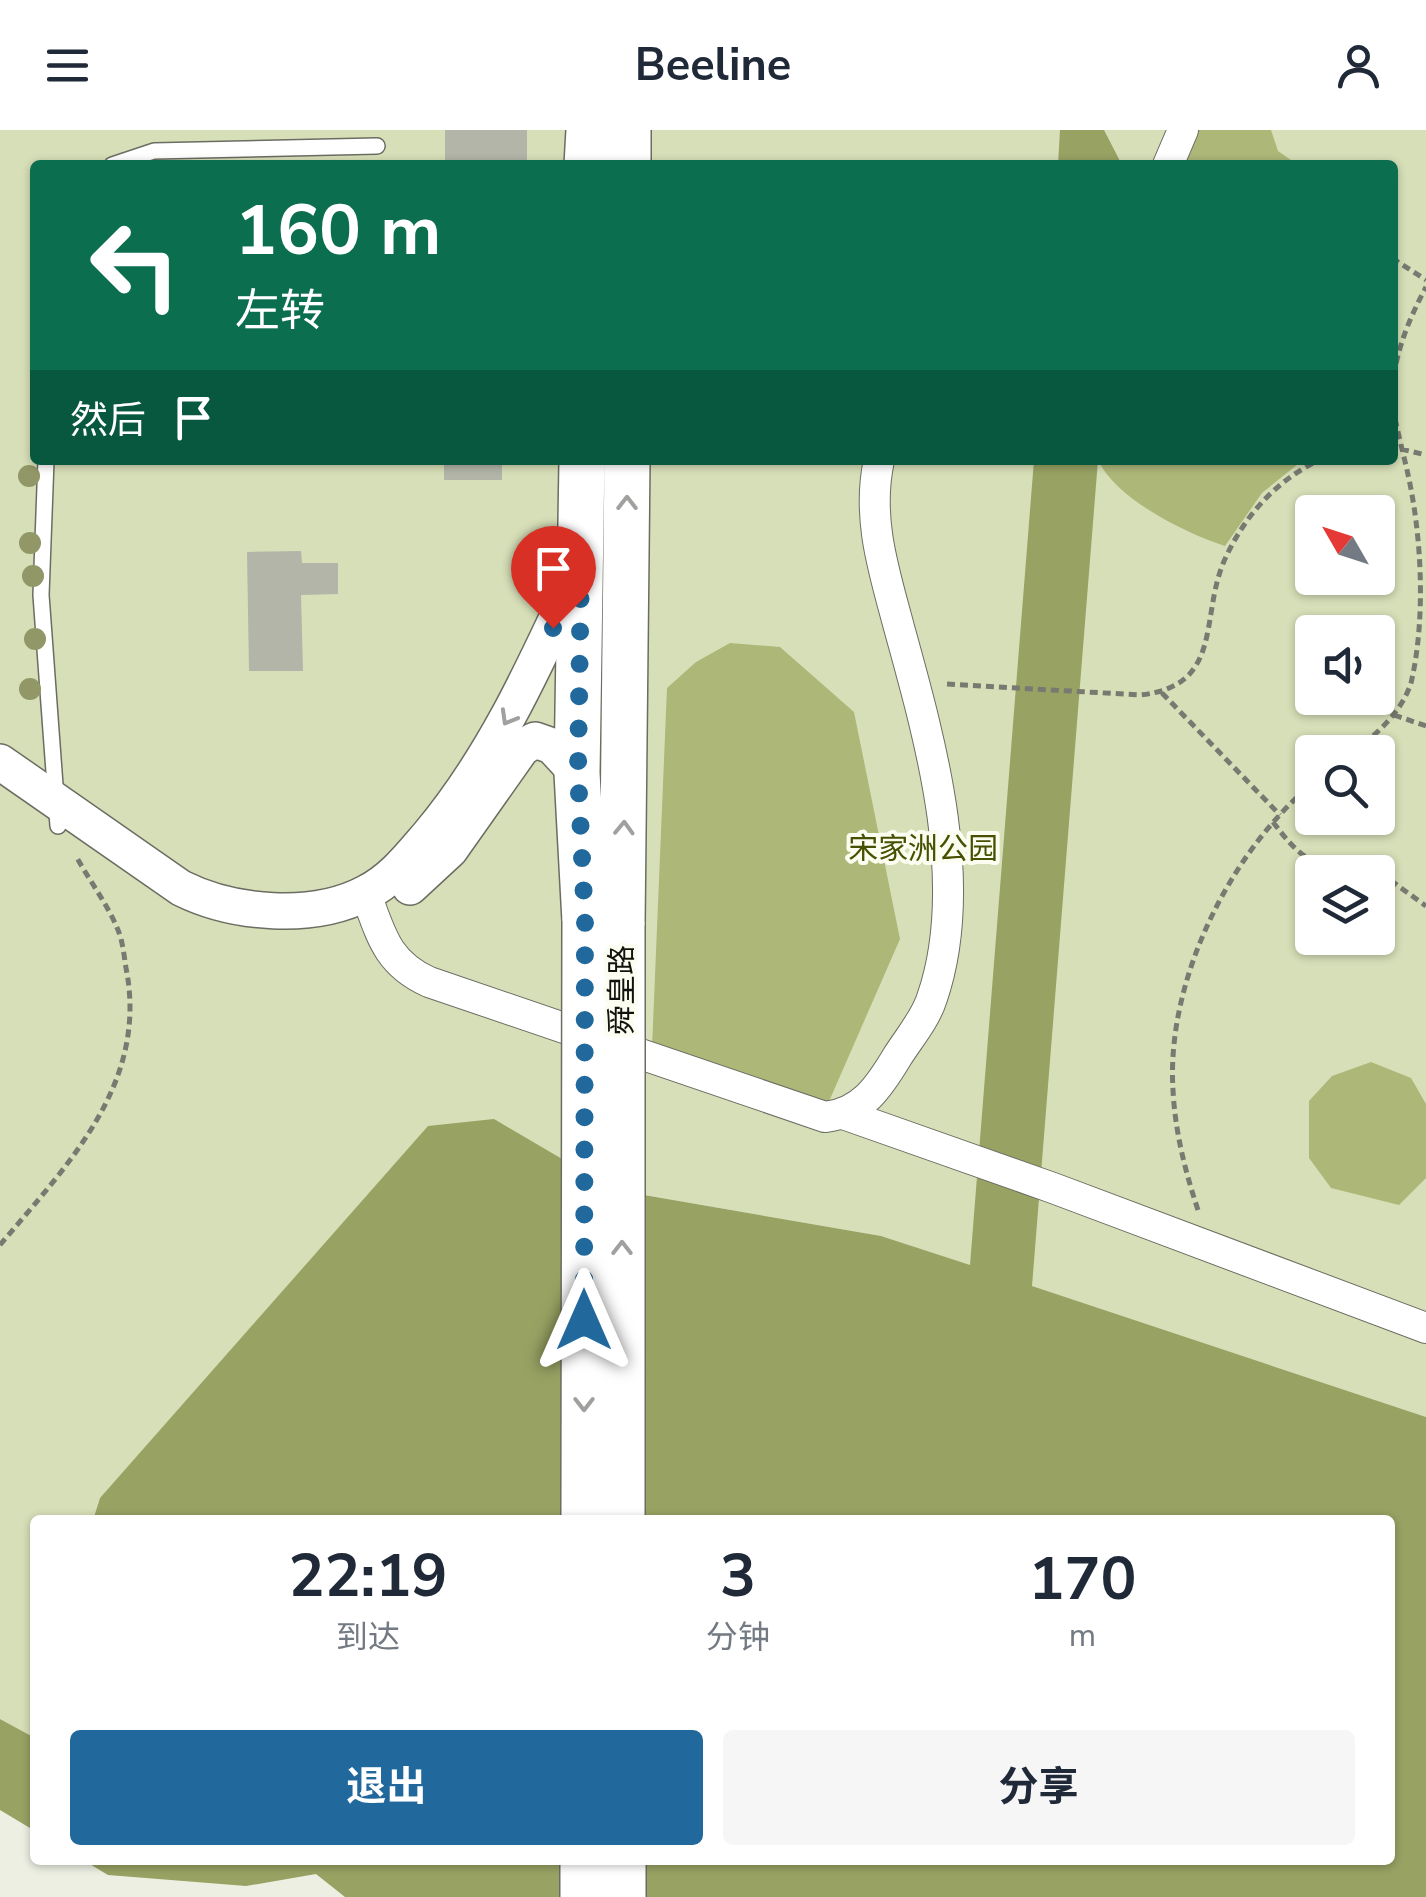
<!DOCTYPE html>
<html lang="zh">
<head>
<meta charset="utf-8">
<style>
	:root { --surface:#fff; --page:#f6f6f7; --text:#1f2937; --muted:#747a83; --accent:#21699d }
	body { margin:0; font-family:"Nunito Sans","Noto Sans SC",sans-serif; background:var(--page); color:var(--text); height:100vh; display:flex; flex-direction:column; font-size:38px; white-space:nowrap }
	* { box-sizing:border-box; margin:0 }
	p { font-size:32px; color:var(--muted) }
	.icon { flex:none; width:55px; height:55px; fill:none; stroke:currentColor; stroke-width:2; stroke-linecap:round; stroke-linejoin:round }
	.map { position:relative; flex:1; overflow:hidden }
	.panel { position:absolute; left:30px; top:1385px; width:1365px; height:350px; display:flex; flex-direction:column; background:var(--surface); border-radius:10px; box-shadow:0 2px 8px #0004 }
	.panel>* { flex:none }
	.guide { position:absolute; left:30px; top:30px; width:1368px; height:305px; border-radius:10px; box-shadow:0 2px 8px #0004; background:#0b6e4f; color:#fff; overflow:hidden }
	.needle { width:65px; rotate:309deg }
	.buttons { position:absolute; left:1295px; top:365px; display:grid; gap:20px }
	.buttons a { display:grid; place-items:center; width:100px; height:100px; border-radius:10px; background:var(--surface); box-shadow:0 2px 8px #0004; font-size:50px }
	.pin { position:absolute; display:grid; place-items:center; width:85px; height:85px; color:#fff; margin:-102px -42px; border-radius:50% 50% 50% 0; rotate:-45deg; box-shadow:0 0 10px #0007 }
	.pin .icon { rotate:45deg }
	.me { position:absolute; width:110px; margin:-55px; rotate:0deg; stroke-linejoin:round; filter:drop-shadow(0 0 8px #0008) }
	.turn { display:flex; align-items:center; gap:35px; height:210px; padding:0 40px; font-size:45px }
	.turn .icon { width:130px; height:130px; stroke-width:2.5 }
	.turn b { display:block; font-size:70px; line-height:85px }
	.then { display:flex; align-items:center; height:95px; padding:0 40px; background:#0003; gap:20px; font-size:38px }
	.eta { display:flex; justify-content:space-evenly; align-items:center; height:170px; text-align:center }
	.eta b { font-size:60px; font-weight:700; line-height:70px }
	.primary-button { display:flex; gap:20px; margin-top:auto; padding:20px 40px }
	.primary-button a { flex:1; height:115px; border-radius:10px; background:var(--accent); color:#fff; font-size:40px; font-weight:700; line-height:115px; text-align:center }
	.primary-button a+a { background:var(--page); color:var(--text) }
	header { display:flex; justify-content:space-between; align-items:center; height:130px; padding:0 40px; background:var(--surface); font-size:45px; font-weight:700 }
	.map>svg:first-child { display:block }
</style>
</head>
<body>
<header><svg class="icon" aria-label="menu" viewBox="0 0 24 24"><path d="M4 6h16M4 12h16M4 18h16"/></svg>Beeline<svg class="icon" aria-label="person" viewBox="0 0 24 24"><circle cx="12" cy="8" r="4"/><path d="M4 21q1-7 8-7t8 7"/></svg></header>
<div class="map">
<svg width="1426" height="1767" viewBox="0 0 1426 1767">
	<rect width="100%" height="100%" fill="#ecefe2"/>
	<path fill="#d7dfb8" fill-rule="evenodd" d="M0,0H1426V1287L881,1106L614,1060L100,1368L93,1390H35V1608L0,1589ZM35,35H1392V330H35ZM1312,382H1378V448H1312ZM1312,502H1378V568H1312ZM1312,622H1378V688H1312ZM1312,742H1378V808H1312Z"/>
	<path fill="#adb778" d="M1197,0H1271L1278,21L1298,35H1183Z
		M1098,330H1303L1262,363L1225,416C1185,403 1116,369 1098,330Z
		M730,513L780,517L854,582L900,809L827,976L652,918L667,558L696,532Z
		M1371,932L1411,948L1426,974V1048L1399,1075L1331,1058L1309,1028V971L1332,946Z"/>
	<path fill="#98a263" d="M1060,0H1104L1122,35H1058Z
		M1034,330H1098L1032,1156L1426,1287V1767H345L316,1744L246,1756L108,1745L83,1730H1390V1390H93L100,1368L428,996L494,989L615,1060L881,1106L970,1135Z
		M0,1589L35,1608V1701L0,1680Z"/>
	<path fill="#b2b5a8" d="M445,0H527V35H445Z
		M444,330H502V350H444Z
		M301,421L302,433H338V464L301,465L303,541H249L247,422Z"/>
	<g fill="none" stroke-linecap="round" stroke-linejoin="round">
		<g stroke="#6b6d62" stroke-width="18">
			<path id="service" d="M112,35L154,21L377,16
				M46,330L41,465L58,696"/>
		</g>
		<g stroke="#6b6d62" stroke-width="32">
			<path id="minor" d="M1168,35L1183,0
				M366,764C381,805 387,833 429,852L825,987C862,983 879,957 897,927C909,908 926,888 932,868C971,755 931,613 900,501C885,444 866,390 879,330
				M846,985L1053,1058L1426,1198"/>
		</g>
		<g stroke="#6b6d62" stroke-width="38">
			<path id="tertiary" d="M0,632L181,758C233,784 313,791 366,763C392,750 410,727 428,706C493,629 534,538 576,447
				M410,757L450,720L522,618L535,610L552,616L577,643"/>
		</g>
		<g stroke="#6b6d62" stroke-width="48">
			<path id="primary" d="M587,35L589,0
				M628,35V0
				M582,330L577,643L585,791
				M622,795L627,330
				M623,1730V1767
				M583,1767V1730"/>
		</g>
		<path stroke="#787a71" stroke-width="5" stroke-dasharray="8 5" stroke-linecap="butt" d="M1392,128L1426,150
			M1392,259C1396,221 1408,191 1426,157
			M1401,319L1426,325
			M947,554L1140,565C1225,556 1199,486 1225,429C1245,385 1276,351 1319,330
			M1162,563L1280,685
			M1394,585L1426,596
			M1353,622C1377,604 1401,583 1411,553C1426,489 1422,405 1407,340C1402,318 1396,296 1392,273
			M1273,692C1297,724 1311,737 1351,742
			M1378,747L1390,750L1426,776
			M1198,1080C1185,1041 1175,1001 1173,960C1166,851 1230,722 1312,654
			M0,1115C68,1034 149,953 126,838C124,826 123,812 118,800C108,775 89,750 76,726"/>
		<use href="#service" stroke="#fff" stroke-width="15"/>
		<use href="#minor" stroke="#fff" stroke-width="30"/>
		<use href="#tertiary" stroke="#fff" stroke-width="35"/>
		<use href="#primary" stroke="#fff" stroke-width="45"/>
		<g stroke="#6b6d62" stroke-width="48" stroke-linecap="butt">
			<path id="primary-bridge" d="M622,795V1390
				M584,1390L585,791"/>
		</g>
		<use href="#primary-bridge" stroke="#fff" stroke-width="45"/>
	</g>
	<g fill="#919766">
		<circle cx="29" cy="346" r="11"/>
		<circle cx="30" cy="413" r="11"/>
		<circle cx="33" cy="446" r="11"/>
		<circle cx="35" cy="509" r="11"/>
		<circle cx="30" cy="559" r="11"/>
	</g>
	<defs><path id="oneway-chevron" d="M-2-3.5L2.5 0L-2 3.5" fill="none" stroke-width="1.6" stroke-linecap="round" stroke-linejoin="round" transform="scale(2.5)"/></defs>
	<g stroke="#a0a09e">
		<use href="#oneway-chevron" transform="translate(627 373) rotate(-90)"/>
		<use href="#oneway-chevron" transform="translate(508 588) rotate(120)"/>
		<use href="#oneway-chevron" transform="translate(624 698) rotate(-88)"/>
		<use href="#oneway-chevron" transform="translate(622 1118) rotate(-90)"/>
		<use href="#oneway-chevron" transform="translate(584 1274) rotate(90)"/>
	</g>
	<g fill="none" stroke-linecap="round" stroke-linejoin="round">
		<path stroke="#21699d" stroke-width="18" stroke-dasharray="0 32.4" d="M553,498L581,438L578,642L585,791L584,1190"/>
	</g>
	<g text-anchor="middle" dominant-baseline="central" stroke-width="8" stroke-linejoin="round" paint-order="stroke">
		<g font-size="30" fill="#474f01" stroke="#fafdef">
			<text x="923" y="719">宋家洲公园</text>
		</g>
		<g font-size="30" fill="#11120d" stroke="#fafdef">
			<text transform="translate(622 860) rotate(-90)">舜皇路</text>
		</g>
	</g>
</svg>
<div class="buttons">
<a><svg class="needle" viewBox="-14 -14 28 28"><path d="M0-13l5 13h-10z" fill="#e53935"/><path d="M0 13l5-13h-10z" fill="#747a83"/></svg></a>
<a><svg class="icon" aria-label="sound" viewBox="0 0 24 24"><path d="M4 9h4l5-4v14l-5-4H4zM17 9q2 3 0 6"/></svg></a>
<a><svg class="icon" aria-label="search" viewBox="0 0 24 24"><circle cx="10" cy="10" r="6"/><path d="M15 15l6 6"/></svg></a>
<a><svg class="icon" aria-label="layers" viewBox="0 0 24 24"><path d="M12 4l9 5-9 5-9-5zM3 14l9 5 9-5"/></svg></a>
</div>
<div class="pin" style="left:553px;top:498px;background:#d93025"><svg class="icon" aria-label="arrive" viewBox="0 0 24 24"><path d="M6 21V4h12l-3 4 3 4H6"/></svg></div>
<svg class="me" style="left:584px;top:1190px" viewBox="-20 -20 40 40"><path d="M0-17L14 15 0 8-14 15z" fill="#21699d" stroke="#fff" stroke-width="4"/></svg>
<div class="guide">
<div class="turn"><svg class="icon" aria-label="left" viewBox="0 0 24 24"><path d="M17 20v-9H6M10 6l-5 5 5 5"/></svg><div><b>160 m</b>左转</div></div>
<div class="then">然后<svg class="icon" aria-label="arrive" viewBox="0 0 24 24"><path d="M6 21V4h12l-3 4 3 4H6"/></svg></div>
</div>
<section class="panel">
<div class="eta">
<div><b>22:19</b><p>到达</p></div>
<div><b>3</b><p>分钟</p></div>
<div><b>170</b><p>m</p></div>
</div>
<div class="primary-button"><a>退出</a><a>分享</a></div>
</section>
</div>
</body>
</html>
